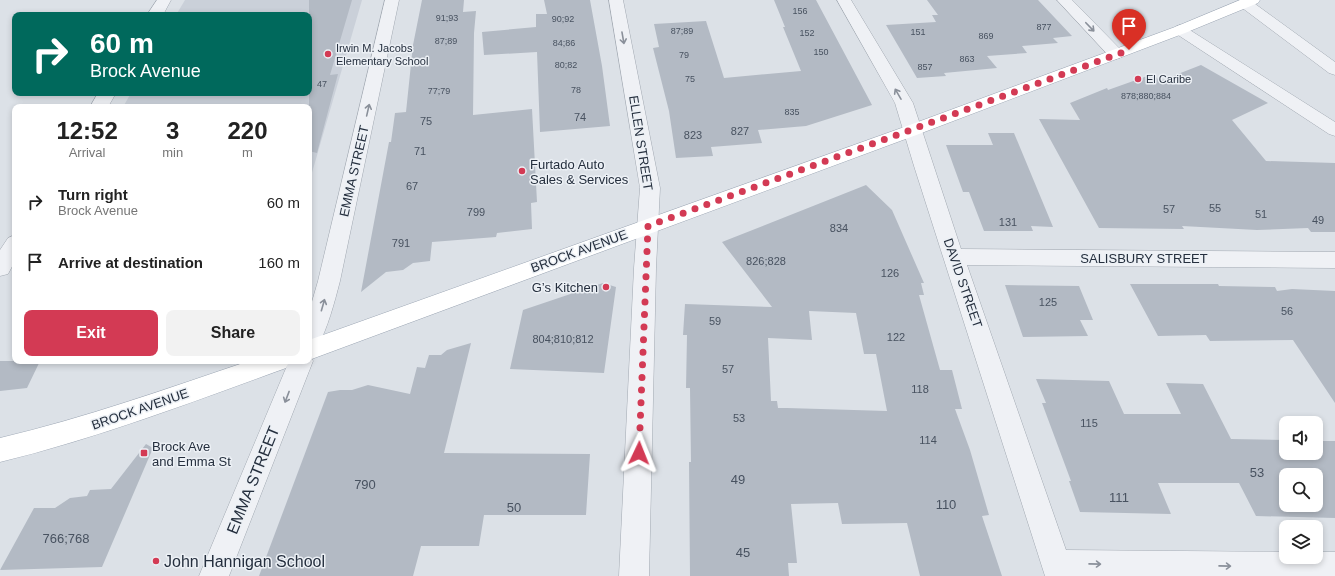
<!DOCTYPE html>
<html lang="en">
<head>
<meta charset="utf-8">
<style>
	:root { --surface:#fff; --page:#f2f2f2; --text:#222; --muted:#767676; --accent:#d33a54 }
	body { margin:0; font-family:Helvetica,sans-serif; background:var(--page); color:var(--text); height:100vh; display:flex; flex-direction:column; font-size:15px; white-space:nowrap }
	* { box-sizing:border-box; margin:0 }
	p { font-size:13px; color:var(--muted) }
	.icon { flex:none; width:22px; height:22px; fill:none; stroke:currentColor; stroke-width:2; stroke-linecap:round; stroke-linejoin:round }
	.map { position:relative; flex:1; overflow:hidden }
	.sheet { position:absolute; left:12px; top:104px; width:300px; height:260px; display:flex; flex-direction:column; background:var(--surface); border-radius:8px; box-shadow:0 2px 6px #0003 }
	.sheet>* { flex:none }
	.top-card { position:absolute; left:12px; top:12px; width:300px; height:84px; border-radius:8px; box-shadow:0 2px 6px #0003; background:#00695c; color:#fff; overflow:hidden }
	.buttons { position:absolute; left:1279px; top:416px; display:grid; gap:8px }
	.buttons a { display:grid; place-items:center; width:44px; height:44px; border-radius:8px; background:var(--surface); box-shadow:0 2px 6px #0003; font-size:20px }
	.pin { position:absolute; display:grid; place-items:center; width:34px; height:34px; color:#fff; margin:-41px -17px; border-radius:50% 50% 50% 0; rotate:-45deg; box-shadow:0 0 4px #0007 }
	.pin .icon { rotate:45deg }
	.me { position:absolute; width:44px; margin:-22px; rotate:2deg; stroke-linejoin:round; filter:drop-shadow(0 0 3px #0008) }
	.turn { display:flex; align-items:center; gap:14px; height:84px; padding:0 12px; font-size:18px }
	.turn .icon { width:52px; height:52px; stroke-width:2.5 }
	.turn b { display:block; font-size:28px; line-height:34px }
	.eta { display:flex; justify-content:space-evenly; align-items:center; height:68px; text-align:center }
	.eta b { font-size:24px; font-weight:800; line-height:28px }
	.cta { display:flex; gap:8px; margin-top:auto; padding:8px 12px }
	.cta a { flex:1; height:46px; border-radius:8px; background:var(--accent); color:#fff; font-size:16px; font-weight:800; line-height:46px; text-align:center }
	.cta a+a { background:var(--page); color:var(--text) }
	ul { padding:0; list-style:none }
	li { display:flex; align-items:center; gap:12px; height:60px; padding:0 12px }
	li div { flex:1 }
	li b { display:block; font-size:15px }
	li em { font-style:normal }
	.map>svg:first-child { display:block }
</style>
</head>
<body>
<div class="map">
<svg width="1335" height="576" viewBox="0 0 1335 576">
	<rect width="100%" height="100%" fill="#dce1e7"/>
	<path fill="#cad0d9" d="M185,0H362L309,183V107H123L131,93H309V15H176Z"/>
	<path fill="#b3bac4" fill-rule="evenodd" d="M309,0H352L330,75L338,74L317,153L309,151Z
		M422,0H464L463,12L476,11L474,33L473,115L532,109L537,202L531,203L532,229L497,233L496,237L432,242L430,261L413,263L403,270L386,272L361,292L389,142H391L395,113L406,112L413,45Z
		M544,0H590L602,66L610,126L540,132L537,52L484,55L482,32L536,27V14H547Z
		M774,0H816L872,105L806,126L758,130L762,143L711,147L713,156L676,158L669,111L653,48L659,47L654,24L706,21L724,78L801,71L783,27H785Z
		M927,0H1038L1072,36L1053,38L1058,43L1022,46L1027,53L987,56L997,68L944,73L946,76L917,78L886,25L936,22L932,15H938Z
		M1201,65L1268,103L1232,120L1266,161L1335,163V232H1311L1308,228L1257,230L1182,226L1184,229L1099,228L1039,119L1080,120L1070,103L1107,88L1108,90L1153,74L1160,81Z
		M988,133H1014L1053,227L1031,226L1033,231H984L969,192H963L946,145H993Z
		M866,185L892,210L924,283H921L924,295H919L940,370H952L962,409H955L970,450L989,515L982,516L1002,576H920L907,523L842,524L838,503L791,504L797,563H788L789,576H690L689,462H691L690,388H686L687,335H683L685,304L772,307L722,242ZM809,311L856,313L864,354H876L887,411L787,408H778L777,401H771L768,338L812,340Z
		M603,283L616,287L604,373L510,369L523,310Z
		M1130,284H1218L1219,286L1275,287L1277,291L1292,289L1335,291V403L1293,340L1210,341L1206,335L1158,336Z
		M1005,285L1079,286L1093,320H1080L1088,336L1023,337Z
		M471,343L444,453L590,454L586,515H484L479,546H421L413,576H259L328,392L340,390H352L368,385L410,394L417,367L425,368L429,355H441L447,350Z
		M0,361H40L27,388L0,391Z
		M1036,379L1109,381L1124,414H1181L1166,383L1203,384L1231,439L1286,440V453H1316V441H1335V518L1256,516L1239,483H1158L1171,514L1080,512L1069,481H1071L1042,403H1046ZM1286,475H1316V505H1286Z
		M146,444L153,448L102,567L0,570L34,508H55L70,498L87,496L90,490L111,489Z"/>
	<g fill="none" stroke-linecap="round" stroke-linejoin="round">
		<g stroke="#a1a8b1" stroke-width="1">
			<path id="minor" d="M157,0H171L163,15H147Z
				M385,0H399L340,281C334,304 328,327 317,348L309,350V312L318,281Z
				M609,0H623L660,188L656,268L649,576H619L634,268L640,188Z
				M837,0H851L913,103L961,249L1335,252V268L967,265L1066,550L1286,552V557H1316V552H1335V576H1045L914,166L895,103Z
				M1057,0H1072L1122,51L1124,54L1122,57L1116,59L1110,57Z
				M1248,0L1251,1L1335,62V75L1329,73L1241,7L1239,4L1241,1Z
				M1180,25L1185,27L1335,122V136L1329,134L1175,33L1172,30L1175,27Z
				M98,93H116L108,107H90Z
				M15,235V261L8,274L0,276V250L8,238Z
				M309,354L313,361L229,576H199L289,361H309Z"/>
		</g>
		<g stroke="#9ba5b3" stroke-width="1">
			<path id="major" d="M1240,0H1260L1258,3L1185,33L919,134L309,360V340L907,126L1175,27Z
				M249,361H290L286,368C192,402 98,438 0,462V438C85,418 166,389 249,361Z"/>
		</g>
		<use href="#minor" fill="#eff1f5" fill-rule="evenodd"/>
		<use href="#major" fill="#fff" fill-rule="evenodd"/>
	</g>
	<defs><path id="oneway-shaft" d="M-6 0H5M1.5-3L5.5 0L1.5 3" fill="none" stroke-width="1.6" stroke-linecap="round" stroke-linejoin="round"/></defs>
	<g stroke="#8a909a">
		<use href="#oneway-shaft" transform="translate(1090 27) rotate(46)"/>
		<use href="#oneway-shaft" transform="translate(623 38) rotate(80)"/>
		<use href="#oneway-shaft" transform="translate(898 94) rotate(-120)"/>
		<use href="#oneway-shaft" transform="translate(368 110) rotate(-77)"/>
		<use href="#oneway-shaft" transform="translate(323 305) rotate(-74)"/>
		<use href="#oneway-shaft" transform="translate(287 397) rotate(111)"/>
		<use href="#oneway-shaft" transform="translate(1095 564) rotate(1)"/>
		<use href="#oneway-shaft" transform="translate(1225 566) rotate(1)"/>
	</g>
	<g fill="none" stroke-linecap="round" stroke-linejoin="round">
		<path stroke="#d33a54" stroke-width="7" stroke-dasharray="0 12.6" d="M639,453L648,226L1129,50"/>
	</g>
	<g fill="#d33a54" stroke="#ecf0f5" stroke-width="1.5">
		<circle cx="328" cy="54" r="4"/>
		<circle cx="1138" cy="79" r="4"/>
		<circle cx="522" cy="171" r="4"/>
		<circle cx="606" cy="287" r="4"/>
		<rect x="140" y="449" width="8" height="8" rx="2"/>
		<circle cx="156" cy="561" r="4"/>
	</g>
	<g text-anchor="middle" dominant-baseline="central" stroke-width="3" stroke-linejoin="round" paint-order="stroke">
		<g font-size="9" fill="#485260">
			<text x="800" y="11">156</text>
			<text x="447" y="18">91;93</text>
			<text x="563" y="19">90;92</text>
			<text x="1044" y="27">877</text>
			<text x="682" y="31">87;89</text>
			<text x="918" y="32">151</text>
			<text x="807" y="33">152</text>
			<text x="986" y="36">869</text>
			<text x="446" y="41">87;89</text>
			<text x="564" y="43">84;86</text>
			<text x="821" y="52">150</text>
			<text x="684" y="55">79</text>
			<text x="967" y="59">863</text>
			<text x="566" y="65">80;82</text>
			<text x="925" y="67">857</text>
			<text x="690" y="79">75</text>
			<text x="322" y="84">47</text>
			<text x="576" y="90">78</text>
			<text x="439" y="91">77;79</text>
			<text x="1146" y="96">878;880;884</text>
			<text x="792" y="112">835</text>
		</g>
		<g font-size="11" fill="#252f3e" stroke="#ecf0f5" text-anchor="start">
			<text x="336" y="48">Irwin M. Jacobs<tspan x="336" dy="13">Elementary School</tspan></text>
			<text x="1146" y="79">El Caribe</text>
		</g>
		<g font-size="11" fill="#485260">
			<text x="580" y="117">74</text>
			<text x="426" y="121">75</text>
			<text x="740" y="131">827</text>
			<text x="693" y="135">823</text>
			<text x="420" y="151">71</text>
			<text x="412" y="186">67</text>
			<text x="1215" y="208">55</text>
			<text x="1169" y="209">57</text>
			<text x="476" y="212">799</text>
			<text x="1261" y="214">51</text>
			<text x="1318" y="220">49</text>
			<text x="1008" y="222">131</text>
			<text x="839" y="228">834</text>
			<text x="401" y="243">791</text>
			<text x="766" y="261">826;828</text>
			<text x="890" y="273">126</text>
			<text x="1048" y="302">125</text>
			<text x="1287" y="311">56</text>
			<text x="715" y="321">59</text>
			<text x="896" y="337">122</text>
			<text x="563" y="339">804;810;812</text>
			<text x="728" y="369">57</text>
			<text x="920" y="389">118</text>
			<text x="739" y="418">53</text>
			<text x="1089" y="423">115</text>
			<text x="928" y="440">114</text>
		</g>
		<g font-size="13" fill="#252f3e" stroke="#ecf0f5">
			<text transform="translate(641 143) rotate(81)">ELLEN STREET</text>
			<text transform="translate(354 171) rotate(-77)">EMMA STREET</text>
			<text transform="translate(579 251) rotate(-20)">BROCK AVENUE</text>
			<text x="1144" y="258">SALISBURY STREET</text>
			<text transform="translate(963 283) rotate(71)">DAVID STREET</text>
			<text transform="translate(140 409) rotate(-19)">BROCK AVENUE</text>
		</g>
		<g font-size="13" fill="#252f3e" stroke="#ecf0f5" text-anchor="start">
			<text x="530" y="164">Furtado Auto<tspan x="530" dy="15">Sales &amp; Services</tspan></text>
			<text x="598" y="287" text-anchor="end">G’s Kitchen</text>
			<text x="152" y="446">Brock Ave<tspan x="152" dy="15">and Emma St</tspan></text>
		</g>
		<g font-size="13" fill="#485260">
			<text x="1257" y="472">53</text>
			<text x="738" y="479">49</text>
			<text x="365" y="484">790</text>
			<text x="1119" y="497">111</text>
			<text x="946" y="504">110</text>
			<text x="514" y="507">50</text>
			<text x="66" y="538">766;768</text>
			<text x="743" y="552">45</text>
		</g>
		<g font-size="16" fill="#252f3e" stroke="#ecf0f5">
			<text transform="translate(253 480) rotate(-68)">EMMA STREET</text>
		</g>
		<g font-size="16" fill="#252f3e" stroke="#ecf0f5" text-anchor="start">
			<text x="164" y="561">John Hannigan School</text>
		</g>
	</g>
</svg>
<div class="buttons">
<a><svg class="icon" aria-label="sound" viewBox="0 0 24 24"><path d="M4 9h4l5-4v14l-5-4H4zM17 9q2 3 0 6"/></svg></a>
<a><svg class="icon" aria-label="search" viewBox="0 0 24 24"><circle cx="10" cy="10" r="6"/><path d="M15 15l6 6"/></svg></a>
<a><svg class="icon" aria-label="layers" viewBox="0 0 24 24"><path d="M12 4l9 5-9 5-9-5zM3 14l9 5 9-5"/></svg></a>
</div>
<div class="pin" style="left:1129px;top:50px;background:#d93025"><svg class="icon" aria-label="arrive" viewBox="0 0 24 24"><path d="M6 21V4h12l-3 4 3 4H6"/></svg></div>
<svg class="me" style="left:639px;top:453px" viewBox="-20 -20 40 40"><path d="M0-17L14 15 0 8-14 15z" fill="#d33a54" stroke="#fff" stroke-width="4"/></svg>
<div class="top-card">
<div class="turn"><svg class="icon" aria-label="right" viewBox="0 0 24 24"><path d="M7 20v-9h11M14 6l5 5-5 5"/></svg><div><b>60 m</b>Brock Avenue</div></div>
</div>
<section class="sheet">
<div class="eta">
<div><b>12:52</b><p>Arrival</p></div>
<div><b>3</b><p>min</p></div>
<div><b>220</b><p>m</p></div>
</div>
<ul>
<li><svg class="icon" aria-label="right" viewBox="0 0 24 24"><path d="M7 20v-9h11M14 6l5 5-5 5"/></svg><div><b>Turn right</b><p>Brock Avenue</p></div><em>60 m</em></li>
<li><svg class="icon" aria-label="arrive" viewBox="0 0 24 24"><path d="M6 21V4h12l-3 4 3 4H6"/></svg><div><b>Arrive at destination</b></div><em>160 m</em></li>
</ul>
<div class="cta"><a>Exit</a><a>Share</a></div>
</section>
</div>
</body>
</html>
